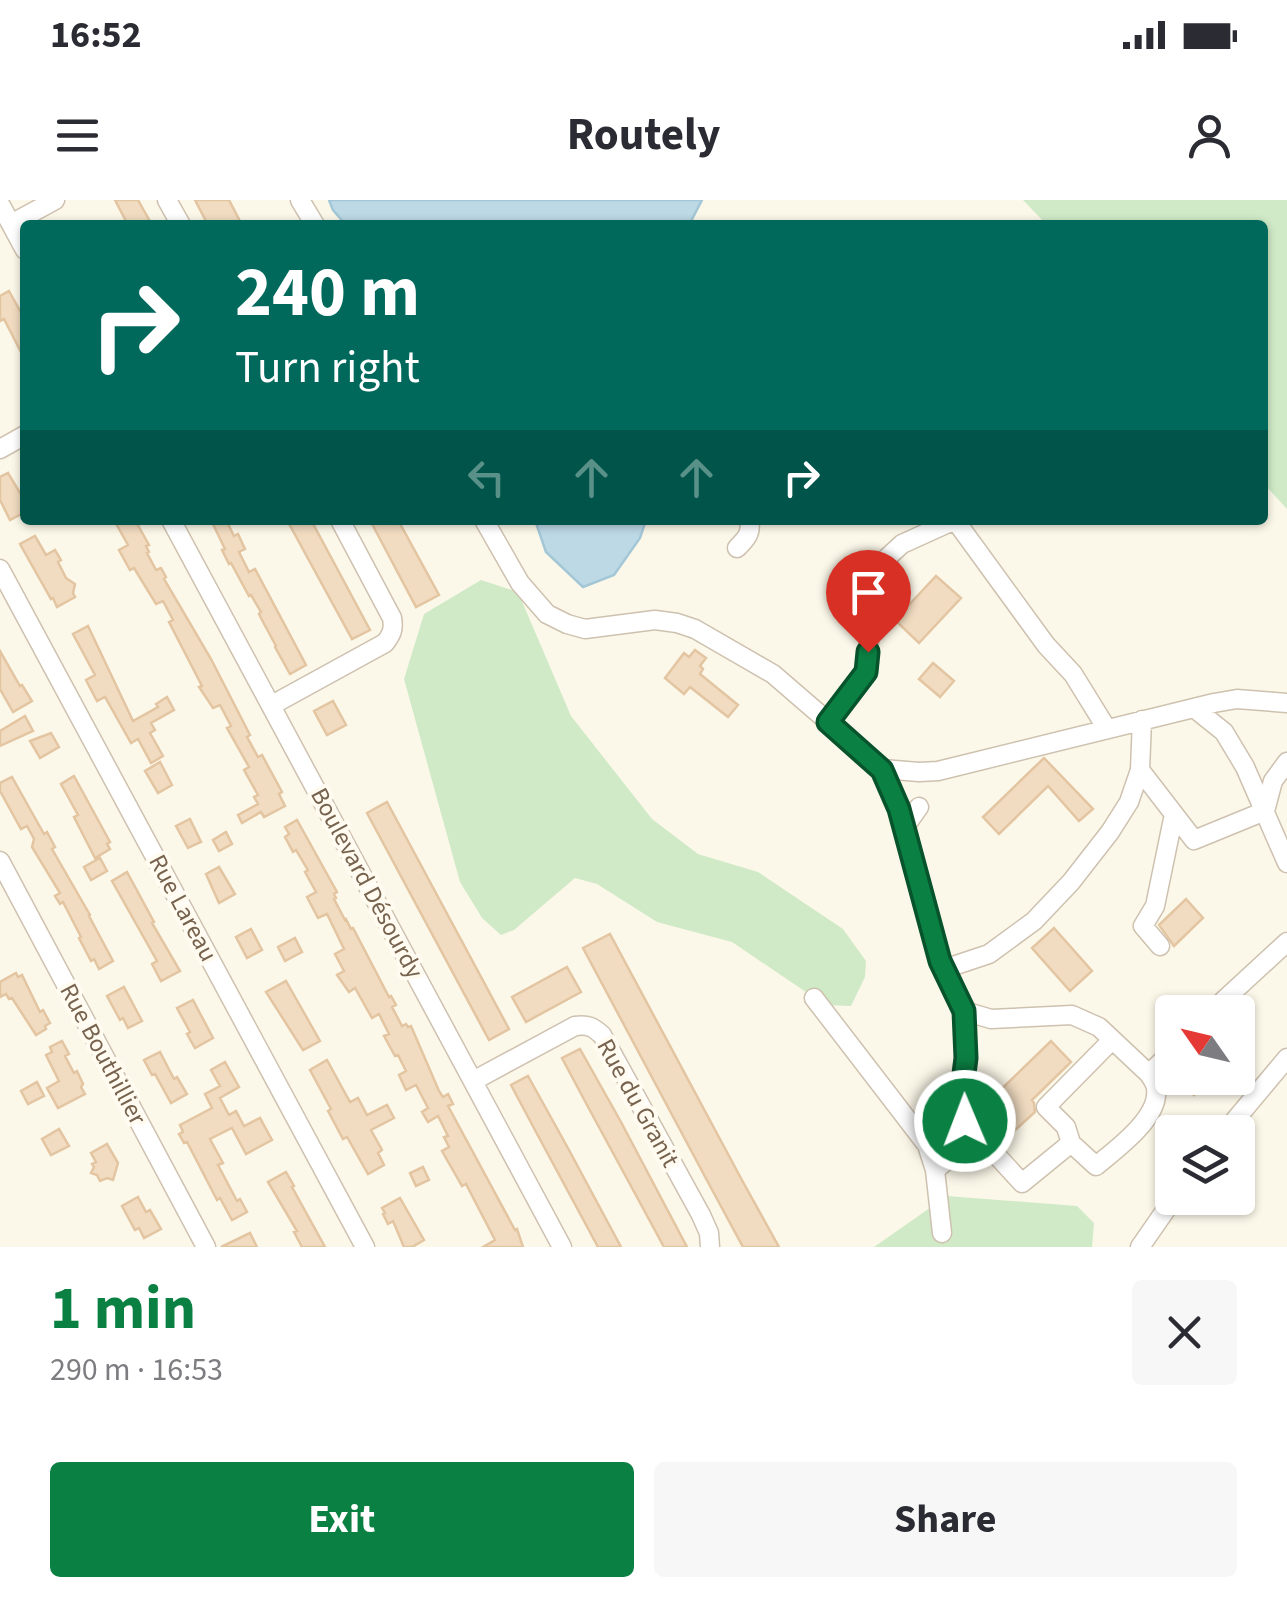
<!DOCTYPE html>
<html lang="en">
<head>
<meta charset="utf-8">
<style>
	:root { --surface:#fff; --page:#f7f7f7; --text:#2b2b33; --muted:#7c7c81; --accent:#0b8043 }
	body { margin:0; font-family:"Source Sans 3",sans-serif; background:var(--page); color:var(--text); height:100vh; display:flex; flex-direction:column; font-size:38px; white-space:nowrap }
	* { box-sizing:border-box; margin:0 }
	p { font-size:32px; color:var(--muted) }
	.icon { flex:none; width:55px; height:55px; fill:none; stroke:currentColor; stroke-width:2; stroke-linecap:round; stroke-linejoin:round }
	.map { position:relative; height:1047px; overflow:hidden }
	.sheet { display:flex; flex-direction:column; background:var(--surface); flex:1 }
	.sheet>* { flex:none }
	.guide { position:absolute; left:20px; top:20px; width:1248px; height:305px; border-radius:10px; box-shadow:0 2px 8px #0004; background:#00695c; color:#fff; overflow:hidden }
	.needle { width:65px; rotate:304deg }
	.buttons { position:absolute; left:1155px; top:795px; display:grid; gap:20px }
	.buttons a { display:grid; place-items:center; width:100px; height:100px; border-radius:10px; background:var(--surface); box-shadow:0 2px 8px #0004; font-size:50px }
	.pin { position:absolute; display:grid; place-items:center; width:85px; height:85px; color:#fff; margin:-102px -42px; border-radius:50% 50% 50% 0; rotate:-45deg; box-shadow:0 0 10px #0007 }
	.pin .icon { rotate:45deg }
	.me { position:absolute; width:110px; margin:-55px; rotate:359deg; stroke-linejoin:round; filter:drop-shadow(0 0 8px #0008) }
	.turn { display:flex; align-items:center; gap:35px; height:210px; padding:0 50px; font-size:45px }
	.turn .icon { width:130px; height:130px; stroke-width:2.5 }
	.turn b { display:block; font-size:70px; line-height:85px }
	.lanes { display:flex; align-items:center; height:95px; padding:0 50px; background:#0003; justify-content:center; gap:50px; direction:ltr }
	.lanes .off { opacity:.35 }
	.round { display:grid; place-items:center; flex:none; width:105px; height:105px; border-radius:10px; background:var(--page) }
	.headline { display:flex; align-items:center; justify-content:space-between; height:170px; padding:0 50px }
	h1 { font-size:60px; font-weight:700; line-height:75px; color:var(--accent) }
	.primary-button { display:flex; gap:20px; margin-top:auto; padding:20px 50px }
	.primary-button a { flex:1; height:115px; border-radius:10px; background:var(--accent); color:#fff; font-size:40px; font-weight:700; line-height:115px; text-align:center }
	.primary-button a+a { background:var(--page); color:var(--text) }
	.status { display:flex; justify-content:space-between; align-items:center; height:70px; padding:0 50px; background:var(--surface); direction:ltr }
	.status svg { height:28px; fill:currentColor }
	header { display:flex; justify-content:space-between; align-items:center; height:130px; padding:0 50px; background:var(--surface); font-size:45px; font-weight:700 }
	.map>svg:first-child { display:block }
</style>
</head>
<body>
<div class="status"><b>16:52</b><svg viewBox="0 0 49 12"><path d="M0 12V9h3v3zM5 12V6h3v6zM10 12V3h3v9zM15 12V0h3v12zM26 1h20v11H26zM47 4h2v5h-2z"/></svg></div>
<header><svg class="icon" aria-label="menu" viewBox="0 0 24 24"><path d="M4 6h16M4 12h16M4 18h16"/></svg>Routely<svg class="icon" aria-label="person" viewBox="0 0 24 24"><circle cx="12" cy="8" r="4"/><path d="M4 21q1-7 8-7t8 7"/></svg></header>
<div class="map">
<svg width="1287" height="1047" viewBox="0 0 1287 1047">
	<rect width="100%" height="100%" fill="#fcf8e9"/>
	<path fill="#d0eac7" d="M1023,0H1287V309L1263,283L1262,25H1047Z
		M481,380L518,392L571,516L652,619L698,654L758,672L843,729L866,761L865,777L851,806L825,805L732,742L657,722L597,684L575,678L514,730L501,735L482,718L460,682L404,479L424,414Z
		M947,996L1077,1006L1094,1023L1092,1047H874Z"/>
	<path fill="#bdd9e6" stroke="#a4c7d7" stroke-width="2.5" d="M329,0H702L689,25H346L333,10Z
		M535,320H646L640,338L614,375L583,387L546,352Z"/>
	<path fill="#f1dcc1" stroke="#e3c5a2" stroke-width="2.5" d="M115,0H138L152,25H128Z
		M195,0H229L242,25H208Z
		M9,91L25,120V160L4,119L0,121V96Z
		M8,273L20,293L25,291V312L10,320L0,300V277Z
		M114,320H135L149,345L146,346L149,352L147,353L156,370L161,368L166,377L164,379L211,459L250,535L247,537L258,557L262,555L282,592L279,594L285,606L264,617L261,612L242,623L238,615L258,604L254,597L258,595L244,570L249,567L227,528L231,526L220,505L213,508L199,487L202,486L169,422L173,420L163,401L156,404L134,368L130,370L119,350L128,345Z
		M211,320H226L234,336L238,334L245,349L239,352L249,372L255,369L306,465L290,474L275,447L276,446L262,420L259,414L261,412L251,395L249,396L231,363L229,364L222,350L225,349Z
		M287,320H311L370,430L352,439Z
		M370,320H398L439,395L416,407Z
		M35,336L46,355L55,350L61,360L58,362L66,378L75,384L73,393L75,397L57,407L53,398L51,399L20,344Z
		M936,376L961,398L919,443L895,420Z
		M88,426L133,521L158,507L156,504L167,497L174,510L151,523L155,530L150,533L163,556L151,563L138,539L131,543L105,497L97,501L86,480L95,475L73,434Z
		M695,450L706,458L700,466L703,469L700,474L738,505L728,517L690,487L684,494L665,478L684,453L689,457Z
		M0,451L20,486L22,485L32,501L13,512L0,489Z
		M933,463L954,481L940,497L919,479Z
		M333,501L346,525L327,535L314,511Z
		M25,516L33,531L0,546V531Z
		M51,533L59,547L40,558L30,541Z
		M1044,558L1093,609L1079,621L1048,586L999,634L983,617Z
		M160,562L172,585L158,593L145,571Z
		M74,576L110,642L107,644L110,649L95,658L74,617L78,615L61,584Z
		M12,577L44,634L47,632L55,647L52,649L90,715L89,716L113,761L99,769L94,759L91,761L79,738L81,737L63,702L60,704L55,696L60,693L32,647L34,639L27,626L21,629L0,591V583Z
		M387,602L509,829L489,840L367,613Z
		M190,619L201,642L188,648L176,626Z
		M297,620L337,692L334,694L336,698L334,699L345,720L346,719L351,729L353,728L389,797L391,796L396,805L392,807L402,826L406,824L408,827L411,826L439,891L443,897L448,894L453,904L448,906L515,1030L517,1029L523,1047H483L495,1040L466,984L462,986L442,951L449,947L444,937L448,936L438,916L428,922L422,912L428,908L416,885L406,890L399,875L406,871L398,855L395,856L384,836L389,834L379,814L372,818L355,788L349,792L337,775L344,771L335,754L344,749L327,714L318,718L307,697L316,692L305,672L308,670L296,650L293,652L285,637L289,634L285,627Z
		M226,632L232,644L219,651L213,640Z
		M100,658L107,671L91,680L84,667Z
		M219,667L235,694L219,703L206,674Z
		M127,672L154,722L152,723L180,771L161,781L152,764L157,761L112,681Z
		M1186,699L1203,718L1174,746L1159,725Z
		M1054,728L1092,771L1070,791L1032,748Z
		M251,729L262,750L247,758L236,737Z
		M610,734L743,982L779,1047H743L710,986L583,748Z
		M295,738L302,752L285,761L278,747Z
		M567,767L581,792L526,822L512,797Z
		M16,773L18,777L22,775L40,812L43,810L50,823L45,826L46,829L36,835L12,798L9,799L6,794L0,797V782Z
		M286,781L320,841L303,850L266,792Z
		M124,787L142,821L128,828L123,818L120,820L107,796Z
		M193,800L213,838L195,848L187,834L190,832L177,808Z
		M62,841L69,854L65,856L74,873L77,871L83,884L81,887L85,894L58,908L47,888L59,881L46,855L52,852L50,847Z
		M1051,841L1071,862L1032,900L1034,903L1035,912L1014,931L987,903Z
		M580,849L621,922L687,1047H664L587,905L562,858Z
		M160,852L174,879L177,877L187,894L171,903L155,874L152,875L144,860Z
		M327,860L350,902L358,898L367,915L387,905L394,918L371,930L382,950L378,953L384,965L368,974L347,937L343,939L328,911L331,909L310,870Z
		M225,862L239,887L220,898L229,915L236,911L244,926L260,918L272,940L246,954L232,928L210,939L223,963L218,965L237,1001L240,999L247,1012L232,1020L220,998L217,1000L187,942L184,943L179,934L183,932L180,925L212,908L205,894L220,886L211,870Z
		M528,876L569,950L621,1047H598L536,932L511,885Z
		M1174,878H1209L1194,895Z
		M37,882L44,896L28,904L21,891Z
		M59,929L69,946L51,955L42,939Z
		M107,944L118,963L113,980L107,978L100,981L97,975L91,973L94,967L92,964L96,962L91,953Z
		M423,967L429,980L416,986L410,973Z
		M286,972L294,986L292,987L325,1047H302L294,1032L297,1031L268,982Z
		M138,997L146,1012L150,1010L161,1029L144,1038L139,1028L135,1030L122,1006Z
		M400,998L424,1040L412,1047H404L393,1021L388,1024L383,1014L385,1013L382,1008Z
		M250,1033L257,1047H221Z"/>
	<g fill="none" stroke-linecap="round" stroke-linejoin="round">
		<g stroke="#cec1af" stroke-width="21">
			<path id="minor" d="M167,0L181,25
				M300,0L315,25
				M0,4L25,50
				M11,24L55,0
				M0,249L25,235
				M171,320L562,1047
				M484,320L520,383L547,414L567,424L585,429L655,420L677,423L695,429L773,474L883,569L919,572L938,571L1214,503L1237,499L1287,503
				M737,348C746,339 752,333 749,320
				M0,369L365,1047
				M272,505L385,443C392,434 394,429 392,418L340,320
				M1194,508L1224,532L1245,567L1287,663
				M1142,520L1140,570L1194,640L1265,611L1273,581L1287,562
				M828,522L866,472L870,431V385L877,367L902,344L955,320L1046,445L1073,474L1107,529
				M883,569L899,609L941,761L964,811L966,858L960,905L965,921L1022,983L1071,943
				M904,628L919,607
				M0,661L206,1047
				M1160,746L1143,726L1155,706L1174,614
				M944,769L989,754L1034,721L1071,682L1110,632L1129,602L1140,570
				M814,798L927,945L935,970
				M964,811L991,819L1072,815L1099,827L1149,874L1172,851
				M1211,812L1287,742
				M1112,840L1046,907L1066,927L1071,943L1096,966C1115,950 1160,918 1156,889C1156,884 1152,879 1149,874
				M473,881L575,826C588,824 593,827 602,835L701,1015L709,1033L710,1047
				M1225,932L1287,858
				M942,1033L935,970L978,935
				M1140,1047L1174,998"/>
		</g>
		<use href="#minor" stroke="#fff" stroke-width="18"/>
	</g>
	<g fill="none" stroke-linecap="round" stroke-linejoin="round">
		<g stroke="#07532c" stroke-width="25">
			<path id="route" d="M868,452L866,472L828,522L882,570L899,609L940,761L964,811L966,858L960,905L965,921"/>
		</g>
		<use href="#route" stroke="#0b8043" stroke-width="18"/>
	</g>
	<g text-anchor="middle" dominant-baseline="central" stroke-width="8" stroke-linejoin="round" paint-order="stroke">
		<g font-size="25" fill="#76624d" stroke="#fffbf0">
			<text transform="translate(367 683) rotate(62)">Boulevard Désourdy</text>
			<text transform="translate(183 708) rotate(62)">Rue Lareau</text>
			<text transform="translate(103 854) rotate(62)">Rue Bouthillier</text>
			<text transform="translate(638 903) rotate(61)">Rue du Granit</text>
		</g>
	</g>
</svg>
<div class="buttons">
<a><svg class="needle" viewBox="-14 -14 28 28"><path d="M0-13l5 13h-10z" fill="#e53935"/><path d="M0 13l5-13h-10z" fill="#7c7c81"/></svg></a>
<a><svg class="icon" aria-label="layers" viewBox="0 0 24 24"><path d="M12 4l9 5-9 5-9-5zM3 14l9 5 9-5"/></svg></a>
</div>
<div class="pin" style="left:868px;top:452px;background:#d93025"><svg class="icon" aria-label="arrive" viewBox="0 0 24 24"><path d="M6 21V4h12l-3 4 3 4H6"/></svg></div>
<svg class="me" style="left:965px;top:921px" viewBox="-20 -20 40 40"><circle r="17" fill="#0b8043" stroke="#fff" stroke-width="3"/><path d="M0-11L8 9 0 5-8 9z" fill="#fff"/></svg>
<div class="guide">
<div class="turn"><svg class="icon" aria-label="right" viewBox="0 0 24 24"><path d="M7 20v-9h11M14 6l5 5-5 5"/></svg><div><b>240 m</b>Turn right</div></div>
<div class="lanes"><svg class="icon off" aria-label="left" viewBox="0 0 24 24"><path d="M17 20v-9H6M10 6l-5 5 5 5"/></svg><svg class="icon off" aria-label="ahead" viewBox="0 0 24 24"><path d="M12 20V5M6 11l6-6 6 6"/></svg><svg class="icon off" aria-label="ahead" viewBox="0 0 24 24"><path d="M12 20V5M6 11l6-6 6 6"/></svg><svg class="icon" aria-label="right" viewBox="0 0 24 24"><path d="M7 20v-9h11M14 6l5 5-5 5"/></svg></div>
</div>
</div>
<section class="sheet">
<div class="headline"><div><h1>1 min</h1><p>290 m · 16:53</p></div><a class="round"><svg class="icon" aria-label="close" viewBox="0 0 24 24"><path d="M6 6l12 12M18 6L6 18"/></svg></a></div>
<div class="primary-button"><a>Exit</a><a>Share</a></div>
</section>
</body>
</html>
